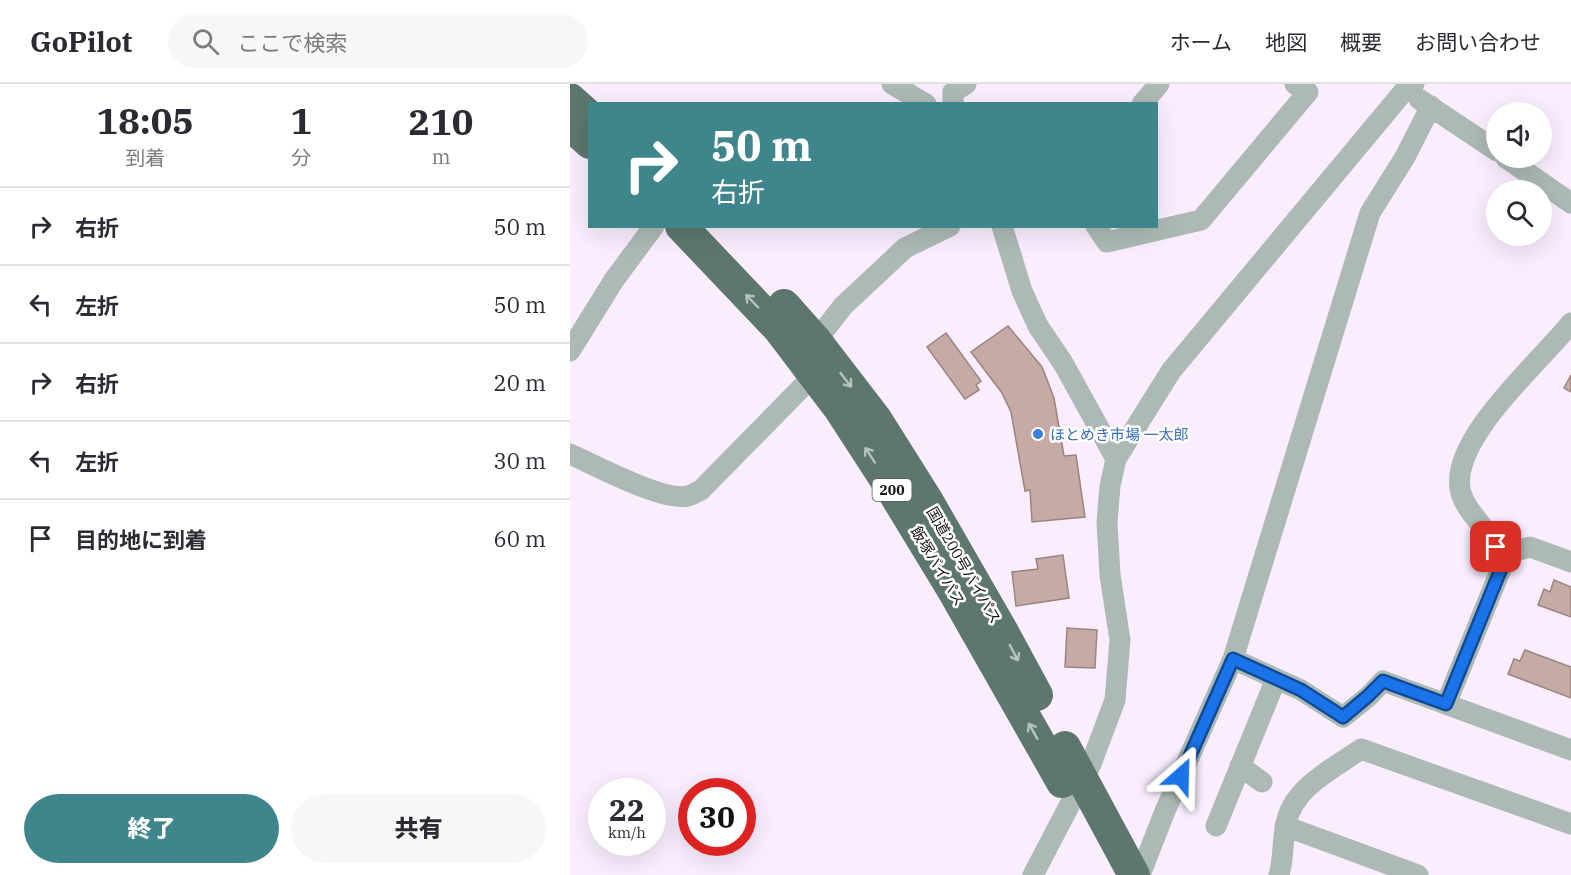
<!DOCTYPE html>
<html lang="ja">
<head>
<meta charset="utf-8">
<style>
	:root { --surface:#fff; --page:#f7f7f7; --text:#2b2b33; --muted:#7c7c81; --line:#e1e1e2; --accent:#3e868c }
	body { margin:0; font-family:"IBM Plex Serif","Noto Sans JP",serif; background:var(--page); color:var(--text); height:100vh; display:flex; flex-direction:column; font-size:22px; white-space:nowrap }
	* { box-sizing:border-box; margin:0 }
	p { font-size:20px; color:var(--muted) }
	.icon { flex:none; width:33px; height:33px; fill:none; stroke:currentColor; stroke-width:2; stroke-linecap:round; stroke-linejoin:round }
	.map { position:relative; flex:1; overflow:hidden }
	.panel { display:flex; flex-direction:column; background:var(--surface); width:570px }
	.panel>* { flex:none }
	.top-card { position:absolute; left:18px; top:18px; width:570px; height:126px; border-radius:0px; box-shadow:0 6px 24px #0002; background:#3e868c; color:#fff; overflow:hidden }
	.tools { position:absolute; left:916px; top:18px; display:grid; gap:12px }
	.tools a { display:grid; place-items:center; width:66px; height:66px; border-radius:50%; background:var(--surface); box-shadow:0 6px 24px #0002; font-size:30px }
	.speed { position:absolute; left:18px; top:694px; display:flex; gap:12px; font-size:30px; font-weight:700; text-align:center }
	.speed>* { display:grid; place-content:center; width:78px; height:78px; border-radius:50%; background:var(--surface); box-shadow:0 6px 24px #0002; line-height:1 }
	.speed small { font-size:15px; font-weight:400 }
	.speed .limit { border:9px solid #d22; background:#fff; color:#111 }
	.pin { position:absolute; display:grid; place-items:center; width:51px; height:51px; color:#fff; margin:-26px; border-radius:12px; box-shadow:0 3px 9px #0006 }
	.me { position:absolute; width:66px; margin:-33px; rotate:25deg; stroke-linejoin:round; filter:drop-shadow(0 0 4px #0008) }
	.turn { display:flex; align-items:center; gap:21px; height:126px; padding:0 24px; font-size:27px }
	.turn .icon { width:78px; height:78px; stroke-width:2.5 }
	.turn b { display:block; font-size:42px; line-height:51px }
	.eta { display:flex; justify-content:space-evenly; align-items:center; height:102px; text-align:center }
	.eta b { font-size:36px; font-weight:800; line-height:42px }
	.action { display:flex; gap:12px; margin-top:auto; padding:12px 24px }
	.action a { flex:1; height:69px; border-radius:36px; background:var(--accent); color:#fff; font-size:24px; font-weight:800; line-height:69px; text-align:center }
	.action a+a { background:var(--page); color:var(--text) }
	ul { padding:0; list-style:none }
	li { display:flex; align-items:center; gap:18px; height:78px; padding:0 24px; border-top:2px solid var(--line) }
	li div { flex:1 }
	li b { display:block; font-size:22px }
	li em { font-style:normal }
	header { display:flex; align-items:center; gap:36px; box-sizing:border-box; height:84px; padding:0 30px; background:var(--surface); border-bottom:2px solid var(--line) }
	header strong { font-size:28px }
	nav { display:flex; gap:33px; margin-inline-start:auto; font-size:21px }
	.search { width:420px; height:54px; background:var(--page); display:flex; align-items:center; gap:15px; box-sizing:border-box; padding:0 21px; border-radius:33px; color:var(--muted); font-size:22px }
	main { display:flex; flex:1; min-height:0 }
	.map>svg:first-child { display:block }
</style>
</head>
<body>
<header>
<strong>GoPilot</strong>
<div class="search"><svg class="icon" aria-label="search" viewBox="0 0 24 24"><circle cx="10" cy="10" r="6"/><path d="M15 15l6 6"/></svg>ここで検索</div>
<nav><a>ホーム</a><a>地図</a><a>概要</a><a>お問い合わせ</a></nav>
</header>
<main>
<section class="panel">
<div class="eta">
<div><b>18:05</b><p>到着</p></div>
<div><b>1</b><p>分</p></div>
<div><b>210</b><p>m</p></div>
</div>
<ul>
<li><svg class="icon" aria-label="right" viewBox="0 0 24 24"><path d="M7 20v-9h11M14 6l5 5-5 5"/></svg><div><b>右折</b></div><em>50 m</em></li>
<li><svg class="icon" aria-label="left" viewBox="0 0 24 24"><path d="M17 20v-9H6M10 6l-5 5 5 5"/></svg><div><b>左折</b></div><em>50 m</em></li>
<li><svg class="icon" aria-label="right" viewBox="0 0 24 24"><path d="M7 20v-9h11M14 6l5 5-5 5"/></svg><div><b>右折</b></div><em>20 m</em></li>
<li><svg class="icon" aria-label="left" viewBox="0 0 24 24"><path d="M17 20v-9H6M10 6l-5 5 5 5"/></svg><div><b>左折</b></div><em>30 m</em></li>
<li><svg class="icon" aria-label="arrive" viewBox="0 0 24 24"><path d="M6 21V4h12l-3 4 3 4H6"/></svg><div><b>目的地に到着</b></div><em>60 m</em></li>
</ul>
<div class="action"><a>終了</a><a>共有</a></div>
</section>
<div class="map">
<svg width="1001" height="791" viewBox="0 0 1001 791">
	<rect width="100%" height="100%" fill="#f9edfe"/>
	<path fill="#c6aaa5" stroke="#9d837f" stroke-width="1.5" d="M438,242L472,283L484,314L494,372L506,371L515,433L462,438L460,406L455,407L441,328L432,309L401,268Z
		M376,249L411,297L406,301L409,306L395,315L357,263Z
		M1001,291V308L994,304Z
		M493,471L499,514L446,522L442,488L468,485L466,475Z
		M984,496L1001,503V533L968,521L974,505L980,508Z
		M497,544L527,546L525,584L495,583Z
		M955,566L1001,583V614L938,590L944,575L950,577Z"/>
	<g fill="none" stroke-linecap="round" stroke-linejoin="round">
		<path stroke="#acb9b5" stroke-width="21" d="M322,0L356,20
			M849,15L927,67
			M383,20V8L396,0
			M572,20L589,0
			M936,74L1001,119
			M432,142L452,207L468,242L493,279L546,375
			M526,142L537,158L631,136L738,8L725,0
			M0,267L44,196L84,142
			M0,370C25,381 93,418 118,412C122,411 127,408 131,406L244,291L246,257L273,222L335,164L380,142
			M928,472L960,463L1001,478
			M663,575L731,606L773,633L799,612L813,597L1001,666
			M876,620L931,485C929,478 929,469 926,463C917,443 893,426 890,404C882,353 971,277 1001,239
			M670,682L692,698
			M646,742L706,595
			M715,742L848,791
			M463,791L521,680L545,616L550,556L540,491L537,438L540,402L546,375L601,287L834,7L844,0
			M570,791L595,727L663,575L800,129L835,73L861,22
			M709,791C714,774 712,757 716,740C723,703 763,685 791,665L1001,740"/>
		<path stroke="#5d776f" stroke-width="32" d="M0,15L20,33
			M0,41L20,59
			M111,142L209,245L269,324L319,401L384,508L492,698
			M214,221L246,257L306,335L357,416L434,550L467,611"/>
		<path stroke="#5d776f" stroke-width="32" d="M495,663L564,791"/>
	</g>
	<defs><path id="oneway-shaft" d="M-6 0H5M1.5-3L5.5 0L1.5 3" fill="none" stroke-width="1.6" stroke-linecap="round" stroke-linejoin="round" transform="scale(1.5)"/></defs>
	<g stroke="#b6c2be">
		<use href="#oneway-shaft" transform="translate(182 217) rotate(-134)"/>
		<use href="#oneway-shaft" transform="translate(276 296) rotate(52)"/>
		<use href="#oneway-shaft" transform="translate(300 371) rotate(-123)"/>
		<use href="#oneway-shaft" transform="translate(444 569) rotate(62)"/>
		<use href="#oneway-shaft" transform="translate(463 647) rotate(-119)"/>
	</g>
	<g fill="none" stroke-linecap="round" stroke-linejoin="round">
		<g stroke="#114b97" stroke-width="15">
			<path id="route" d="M611,692L663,575L731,606L773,633L798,612L813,597L876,620L931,485L926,463"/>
		</g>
		<use href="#route" stroke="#1a73e8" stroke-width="10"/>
	</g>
	<circle fill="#3f7fe0" stroke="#fff" stroke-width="2" cx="468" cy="350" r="6"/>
	<g text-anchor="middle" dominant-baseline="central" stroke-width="5" stroke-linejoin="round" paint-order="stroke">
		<rect fill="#fff" stroke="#5d5a5f" stroke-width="1.5" x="302.5" y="395" width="39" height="22" rx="4.5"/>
		<g font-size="14" font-weight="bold" fill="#18131a">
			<text x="322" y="406">200</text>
		</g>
		<g font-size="15" fill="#366cbe" stroke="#fff" text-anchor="start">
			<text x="480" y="350">ほとめき市場 一太郎</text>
		</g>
		<g font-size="15" fill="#18131a" stroke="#fff">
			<text transform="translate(394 481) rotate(60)">国道200号バイパス</text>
			<text transform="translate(368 482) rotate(59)">飯塚バイパス</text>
		</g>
	</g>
</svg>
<div class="tools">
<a><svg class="icon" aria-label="sound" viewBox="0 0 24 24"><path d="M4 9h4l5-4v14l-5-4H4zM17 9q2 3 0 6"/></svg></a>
<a><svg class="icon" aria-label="search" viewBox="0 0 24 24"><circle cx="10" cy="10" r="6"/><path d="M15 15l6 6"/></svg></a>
</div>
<div class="speed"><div>22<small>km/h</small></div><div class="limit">30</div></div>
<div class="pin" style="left:926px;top:463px;background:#d93025"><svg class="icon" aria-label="arrive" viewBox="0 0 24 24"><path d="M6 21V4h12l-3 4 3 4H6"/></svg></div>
<svg class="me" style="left:611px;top:692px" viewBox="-20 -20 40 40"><path d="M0-17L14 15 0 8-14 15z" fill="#1a73e8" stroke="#fff" stroke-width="4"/></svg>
<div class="top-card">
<div class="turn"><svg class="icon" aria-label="right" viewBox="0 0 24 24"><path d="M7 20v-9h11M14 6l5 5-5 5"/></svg><div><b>50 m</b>右折</div></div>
</div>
</div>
</main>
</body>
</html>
